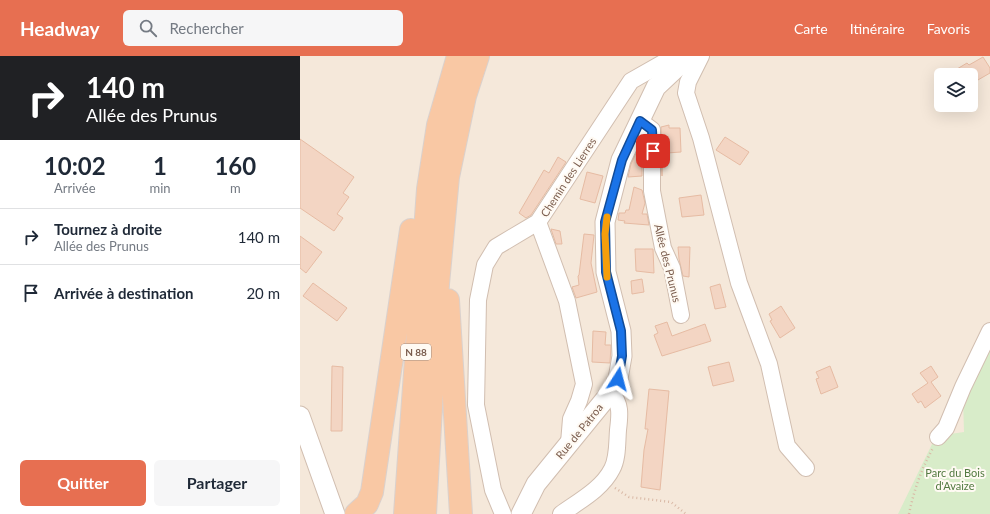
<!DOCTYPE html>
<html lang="fr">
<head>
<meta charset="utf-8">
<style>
	:root { --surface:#fff; --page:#f6f6f7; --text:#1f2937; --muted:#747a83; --line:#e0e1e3; --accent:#e76f51 }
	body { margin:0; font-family:Lato,sans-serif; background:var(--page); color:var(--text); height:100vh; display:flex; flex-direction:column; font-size:15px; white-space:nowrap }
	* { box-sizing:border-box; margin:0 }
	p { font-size:13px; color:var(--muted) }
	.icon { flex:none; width:22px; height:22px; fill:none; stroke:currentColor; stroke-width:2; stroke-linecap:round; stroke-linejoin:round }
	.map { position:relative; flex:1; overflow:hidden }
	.side { display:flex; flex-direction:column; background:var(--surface); width:300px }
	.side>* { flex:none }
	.banner { background:#202124; color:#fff; overflow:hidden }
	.buttons { position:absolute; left:634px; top:12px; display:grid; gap:8px }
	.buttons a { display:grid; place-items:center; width:44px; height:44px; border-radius:6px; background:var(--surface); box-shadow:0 4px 16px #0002; font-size:20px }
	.pin { position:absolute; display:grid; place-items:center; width:34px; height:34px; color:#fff; margin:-17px; border-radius:8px; box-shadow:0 2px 6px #0006 }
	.me { position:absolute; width:44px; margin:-22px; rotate:9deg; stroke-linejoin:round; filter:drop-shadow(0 0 3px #0008) }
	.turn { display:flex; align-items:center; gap:14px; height:84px; padding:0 20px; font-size:18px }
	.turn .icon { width:52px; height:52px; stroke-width:2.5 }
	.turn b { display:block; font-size:28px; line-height:34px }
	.eta { display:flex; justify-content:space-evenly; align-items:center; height:68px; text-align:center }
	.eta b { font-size:24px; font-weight:700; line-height:28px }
	.button { display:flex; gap:8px; margin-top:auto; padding:8px 20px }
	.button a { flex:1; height:46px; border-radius:6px; background:var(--accent); color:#fff; font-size:16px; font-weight:700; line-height:46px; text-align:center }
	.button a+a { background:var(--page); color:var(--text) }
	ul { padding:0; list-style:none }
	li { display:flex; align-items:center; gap:12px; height:56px; padding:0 20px; border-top:1px solid var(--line) }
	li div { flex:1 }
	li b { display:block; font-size:15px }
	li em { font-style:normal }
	header { display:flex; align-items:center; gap:24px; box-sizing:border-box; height:56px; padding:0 20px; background:var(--accent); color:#fff }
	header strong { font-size:19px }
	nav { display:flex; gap:22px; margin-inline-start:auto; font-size:14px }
	.search { width:280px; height:36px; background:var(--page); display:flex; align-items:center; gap:10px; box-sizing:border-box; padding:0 14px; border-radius:6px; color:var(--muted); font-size:15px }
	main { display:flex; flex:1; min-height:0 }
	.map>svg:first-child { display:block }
</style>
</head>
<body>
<header>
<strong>Headway</strong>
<div class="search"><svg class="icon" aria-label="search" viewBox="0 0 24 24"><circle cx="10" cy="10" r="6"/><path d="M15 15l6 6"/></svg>Rechercher</div>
<nav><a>Carte</a><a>Itinéraire</a><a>Favoris</a></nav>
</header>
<main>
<section class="side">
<div class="banner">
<div class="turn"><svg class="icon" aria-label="right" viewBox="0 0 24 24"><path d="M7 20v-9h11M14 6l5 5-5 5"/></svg><div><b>140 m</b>Allée des Prunus</div></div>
</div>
<div class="eta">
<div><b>10:02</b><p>Arrivée</p></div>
<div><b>1</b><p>min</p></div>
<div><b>160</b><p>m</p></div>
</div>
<ul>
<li><svg class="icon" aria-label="right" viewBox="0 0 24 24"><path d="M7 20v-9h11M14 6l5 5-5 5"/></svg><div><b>Tournez à droite</b><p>Allée des Prunus</p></div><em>140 m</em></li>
<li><svg class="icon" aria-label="arrive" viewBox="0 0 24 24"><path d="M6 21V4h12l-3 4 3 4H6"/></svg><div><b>Arrivée à destination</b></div><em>20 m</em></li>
</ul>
<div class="button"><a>Quitter</a><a>Partager</a></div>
</section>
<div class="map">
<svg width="690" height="458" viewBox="0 0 690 458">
	<rect width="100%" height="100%" fill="#fdf6ec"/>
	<path fill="#f5e8da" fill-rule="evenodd" d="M0,0H690V458H0ZM641,19H671V49H641Z"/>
	<path fill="#d8ecc9" d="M690,291V458H598L636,380L664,376L663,343Z"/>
	<path fill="#f3d5c3" stroke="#e6bba3" d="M683,1L690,12V17L671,28V19H647L667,7L669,9Z
		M369,69V72H380L381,96L367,97L366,110L362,109V120L361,71Z
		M425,81L449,96L440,109L416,94Z
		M0,83L54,121L43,137L49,141L37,158L43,162L34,175L0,152Z
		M342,85V120L328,121L331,108Z
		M258,101L266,106L231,159L226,162L219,157L244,114L249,117Z
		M287,116L303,120L295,147L280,143Z
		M334,131L342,134L345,147L342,158H347L349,169L324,167L325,165L318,164L319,157H325L326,154H329Z
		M401,139L404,159L382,161L379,142Z
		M251,173L260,175L262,188H256Z
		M284,178L294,179L291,207L297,236L276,242L272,231L279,229L278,220L279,219Z
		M0,180L22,196L6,217L0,212Z
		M378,191H390L389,221L383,220L379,203Z
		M335,193H353L354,217L336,215Z
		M342,223L344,236L332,238L331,225Z
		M13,227L47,252L37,265L3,240Z
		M420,228L426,251L415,253L410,231Z
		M481,250L495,272L480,282L470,265L472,264L469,258Z
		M367,266L372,280L405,268L411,285L362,300L354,279L358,277L355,270Z
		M293,275L306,276L305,289H311L310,307L292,306Z
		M429,306L434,325L413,330L408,311Z
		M32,310L43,311L42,375H31Z
		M530,310L538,331L521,338L516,323L519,322L516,316Z
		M631,310L638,321L631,326L641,340L625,352L621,345L618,347L612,338L628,327L620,317Z
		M349,333L369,335L360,434L341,431L344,394L348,373H345Z"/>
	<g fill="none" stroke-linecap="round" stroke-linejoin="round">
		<g stroke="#d1beb0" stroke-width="18">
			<path id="minor" d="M401,0L388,26L386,37L401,82L439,227L469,308L487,390L506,412
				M340,65L352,74V135L363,192L372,212L381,259
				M638,381L646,372L663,331L690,275
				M269,387L271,363L279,345L284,328L267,245L238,166L331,25L375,0
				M203,458L193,434L176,349L178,244L185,209L196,191L238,166
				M261,458C279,445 302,433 312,413C318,402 317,386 318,374C320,358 321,348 311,336"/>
		</g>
		<g stroke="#d1beb0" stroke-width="21">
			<path id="tertiary" d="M0,360L35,458
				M221,458L236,428L311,336L318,323L322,300L321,275L306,216L305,166L321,104L356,31L389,0"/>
		</g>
		<g stroke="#dad1cd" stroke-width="24">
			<path id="trunk" d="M148,244L161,458
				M56,458L67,448L72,436L111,174
				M105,458L128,133L138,69L158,0
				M125,458L138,228L148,121L165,40L178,0"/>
		</g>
		<path stroke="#d9b8a5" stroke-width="2.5" stroke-dasharray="1 3" stroke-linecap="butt" d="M315,432L329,441L371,446L386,458
			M609,458C614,434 621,414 633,392"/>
		<use href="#minor" stroke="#fff" stroke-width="16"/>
		<use href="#tertiary" stroke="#fff" stroke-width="19"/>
		<use href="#trunk" stroke="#f9c8a4" stroke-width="22"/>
	</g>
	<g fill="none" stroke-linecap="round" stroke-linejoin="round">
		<g stroke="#114b97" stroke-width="10">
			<path id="route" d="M318,323L322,300L321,275L306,216L305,166L322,104L340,65L352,74L353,95"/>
		</g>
		<use href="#route" stroke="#1a73e8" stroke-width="7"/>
		<path stroke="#f59e0b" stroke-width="7" d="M307,161L305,178L307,221"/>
	</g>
	<g text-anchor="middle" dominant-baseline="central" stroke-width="4" stroke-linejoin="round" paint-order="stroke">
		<rect fill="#fffaf3" stroke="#a28b7f" stroke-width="1" x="101" y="288" width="30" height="16" rx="3"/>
		<g font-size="10" font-weight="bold" fill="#7a5c4d">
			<text x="116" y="296">N 88</text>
		</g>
		<g font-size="11" fill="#7a5c4d" stroke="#fffaf3">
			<text transform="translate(268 121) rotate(-57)">Chemin des Lierres</text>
			<text transform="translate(368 207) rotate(76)">Allée des Prunus</text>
			<text transform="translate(279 375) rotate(-51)">Rue de Patroa</text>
		</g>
		<g font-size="11" fill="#537a41" stroke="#fffaf3">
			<text x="655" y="416">Parc du Bois<tspan x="655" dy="13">d'Avaize</tspan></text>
		</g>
	</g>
</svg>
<div class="buttons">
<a><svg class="icon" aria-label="layers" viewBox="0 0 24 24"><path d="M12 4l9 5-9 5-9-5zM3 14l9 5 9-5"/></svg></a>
</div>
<div class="pin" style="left:353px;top:95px;background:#d93025"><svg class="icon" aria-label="arrive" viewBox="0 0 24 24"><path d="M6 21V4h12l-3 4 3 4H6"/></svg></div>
<svg class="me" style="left:318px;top:323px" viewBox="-20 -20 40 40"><path d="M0-17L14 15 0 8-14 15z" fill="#1a73e8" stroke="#fff" stroke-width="4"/></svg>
</div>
</main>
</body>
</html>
